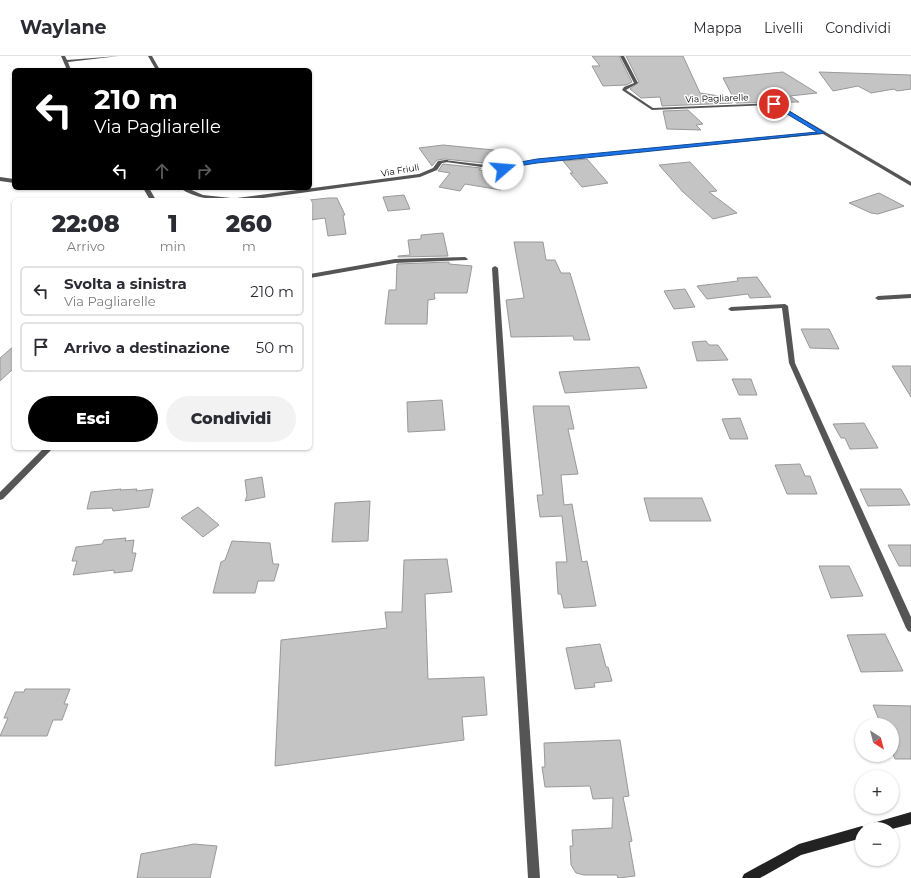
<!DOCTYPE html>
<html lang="it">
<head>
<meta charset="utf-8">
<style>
	:root { --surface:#fff; --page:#f2f2f3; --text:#2b2b33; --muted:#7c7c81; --line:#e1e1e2; --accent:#000 }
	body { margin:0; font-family:Montserrat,sans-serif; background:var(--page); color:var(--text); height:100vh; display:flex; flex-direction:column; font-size:15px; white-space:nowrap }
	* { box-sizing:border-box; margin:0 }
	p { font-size:13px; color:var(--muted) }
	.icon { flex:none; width:22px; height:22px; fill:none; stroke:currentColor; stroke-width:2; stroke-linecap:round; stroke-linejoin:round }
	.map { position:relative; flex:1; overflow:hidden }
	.sheet { position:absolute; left:12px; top:142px; width:300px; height:252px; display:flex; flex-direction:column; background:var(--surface); border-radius:6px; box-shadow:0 1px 3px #0004 }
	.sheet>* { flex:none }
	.top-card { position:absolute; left:12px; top:12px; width:300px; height:122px; border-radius:6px; box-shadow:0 1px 3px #0004; background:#000; color:#fff; overflow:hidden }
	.needle { width:26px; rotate:144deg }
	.tools { position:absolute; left:855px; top:662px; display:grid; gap:8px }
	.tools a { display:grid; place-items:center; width:44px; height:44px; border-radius:50%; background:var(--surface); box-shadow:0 1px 3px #0004; font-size:20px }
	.pin { position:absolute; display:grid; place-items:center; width:34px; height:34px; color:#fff; margin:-17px; border:2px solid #fff; border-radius:50%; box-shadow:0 1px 4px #0007 }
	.me { position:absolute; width:44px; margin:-22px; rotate:72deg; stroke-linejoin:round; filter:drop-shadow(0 0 3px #0008) }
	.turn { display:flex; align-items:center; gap:14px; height:84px; padding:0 16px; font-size:18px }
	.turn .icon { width:52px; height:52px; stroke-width:2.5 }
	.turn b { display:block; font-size:28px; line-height:34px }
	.lanes { display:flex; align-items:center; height:38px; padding:0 16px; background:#0003; justify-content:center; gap:20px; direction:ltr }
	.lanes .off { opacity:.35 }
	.eta { display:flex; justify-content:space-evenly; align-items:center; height:68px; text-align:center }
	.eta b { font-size:24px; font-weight:800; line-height:28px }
	.button { display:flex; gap:8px; margin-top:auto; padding:8px 16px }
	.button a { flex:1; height:46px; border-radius:24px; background:var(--accent); color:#fff; font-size:16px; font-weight:800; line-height:46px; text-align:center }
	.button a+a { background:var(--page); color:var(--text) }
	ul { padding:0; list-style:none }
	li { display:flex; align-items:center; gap:12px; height:50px; margin:0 8px 6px; padding:0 8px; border:2px solid var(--line); border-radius:6px }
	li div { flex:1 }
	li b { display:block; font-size:15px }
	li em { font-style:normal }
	header { display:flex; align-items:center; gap:24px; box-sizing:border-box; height:56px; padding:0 20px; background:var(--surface); border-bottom:1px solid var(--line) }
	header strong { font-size:19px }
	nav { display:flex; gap:22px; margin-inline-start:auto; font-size:14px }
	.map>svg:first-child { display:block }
</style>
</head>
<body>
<header>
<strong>Waylane</strong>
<nav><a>Mappa</a><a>Livelli</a><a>Condividi</a></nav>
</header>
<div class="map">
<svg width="911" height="822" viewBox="0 0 911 822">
	<rect width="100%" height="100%" fill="#fff"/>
	<path fill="#c4c4c4" stroke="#999" d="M592,0H619L632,26L626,29L603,30L592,10H600Z
		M626,0H683L700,37L732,42V47L662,50L660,41L641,42L630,33L639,26Z
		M783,16L817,37L790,40L799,46L736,47L723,22Z
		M819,16L911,19V33L897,35L894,33L871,37L858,30L833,35Z
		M688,54L703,68L696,69L701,74L667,73L663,55Z
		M443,89L494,94L484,107L444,103L437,104L432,110L419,92Z
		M587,103L608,127L582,131L570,117H573L563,105Z
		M690,106L717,135L709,136L737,157L713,163L683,136L659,109Z
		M443,108L481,112L479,114L511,119L501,134L465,128L460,135L439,131L450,117L438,115Z
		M879,137L904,150L878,158L871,157L849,147Z
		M404,139L410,153L388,155L383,141Z
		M328,142H337L345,159H343L346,178L328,180L325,162L310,164V144Z
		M443,177L448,200L398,201V200L410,199L408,184L421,183V179Z
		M514,186H543L546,204H555L561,217H570L590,284H574L573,280L511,281L506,244L524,242Z
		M449,206V208L472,210L467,237H434L435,243L428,244L427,268H385L389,234H396L397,208Z
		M757,221L771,241L750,242L748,238L707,243L697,230L738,225L737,222Z
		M685,233L695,251L674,253L664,235Z
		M801,273H829L839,293L810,292Z
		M706,285L709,289H718L728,304L697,305L692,286Z
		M14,290V312L0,325V302Z
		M892,310H911V341Z
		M639,311L647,332L565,337L559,316Z
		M732,323H751L757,339H739Z
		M442,344L445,374L408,376L407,346Z
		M533,350H569L574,373H568L578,418L561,419L564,449L572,448L582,506L587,505L596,550L564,552L561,538H558L556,506H567L562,460L540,461L537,439H543Z
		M740,362L748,383H730L722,363Z
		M864,367L878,392L850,393L845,382H841L833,368Z
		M800,408L805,420H810L817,438H787L775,409Z
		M262,421L265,441L245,445L247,440L245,424Z
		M121,433L120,434L137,433L136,435L153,433L149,451L113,455L112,452L87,453L91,436Z
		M860,433H901L910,449L868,450Z
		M644,442H702L711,465H650Z
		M370,445L368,485L332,486L335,447Z
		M198,451L219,469L203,481L181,462Z
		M126,482L125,485L134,484L132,497H136L132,515L114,517V514L73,519L77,505H72L76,491L102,488L104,484Z
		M232,485L270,487L273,508H279L274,525H258L255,537H213L221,506L225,504Z
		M888,489H911V510H899Z
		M447,503L452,536L425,538L428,623L484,621L487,659L462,661L464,684L275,710L281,584L387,572L385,556H402L404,504Z
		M819,510H849L863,540L831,542Z
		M885,578L903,615L861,616L847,579Z
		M600,588L606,611H608L612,625L594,627L595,631L575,633L566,592Z
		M25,633H70L64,648H68L62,664H53L47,680H0L8,662H4L15,636H24Z
		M873,649L911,650V703H895L892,696V669H881Z
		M620,684L629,740L623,741L632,785L629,786L635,820L618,822L617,819H584L576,817L571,809L570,790H573L572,774L612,772L613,742L593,743L590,730L545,731L542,711H545L544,687Z
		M194,788L217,790L210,822H137L141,798Z"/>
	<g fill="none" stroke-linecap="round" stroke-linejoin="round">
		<path fill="#555" fill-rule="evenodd" d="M444,104L503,111L517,107L537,104L539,105L518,109L503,114L446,106H444Z
			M911,238V242L878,244L875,242L878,240Z"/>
		<path fill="#555" fill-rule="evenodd" d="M61,0H65L67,4L119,0L68,6L71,14H67Z
			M148,0H152L160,14H156Z
			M620,0H624L638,27L626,34L653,52L776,47L911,126V130L823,78L535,106V105L537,104L819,76L773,49L652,54L622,34L624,31L634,27Z
			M201,13H203L204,14H199Z
			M446,104H448V106L442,107L437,114L420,121L249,144H234L237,142L419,118L433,112L438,105Z
			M0,121L14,123V127L0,125Z
			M143,132H149L156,144H150Z
			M180,132H187L203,139L231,142L234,144C216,144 195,143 180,132Z
			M465,201L468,203L467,204L395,207L310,222V218L395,203Z
			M495,210L498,212L540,822H528L492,212Z
			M785,248L788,250L795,307L911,561V576L908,575L906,572L789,307L782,252L731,255L728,253L731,251Z
			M44,392H53L3,443L0,444V436Z"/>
		<path fill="#222" fill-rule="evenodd" d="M911,756V768L892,773H867L869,769L873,767Z
			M862,770L867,773H862V782L801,799L760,822H742L744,818L799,788Z"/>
	</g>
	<path fill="#1a73e8" stroke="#114b97" d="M772,47H776L825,77L537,107L518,110L503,115L500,113L515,107L537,103L817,76L772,49Z"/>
	<g text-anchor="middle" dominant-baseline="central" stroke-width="3" stroke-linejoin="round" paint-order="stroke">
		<g font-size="9" fill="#000" stroke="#fff">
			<text transform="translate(717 42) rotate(-2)">Via Pagliarelle</text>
			<text transform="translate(400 114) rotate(-10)">Via Friuli</text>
		</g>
	</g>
</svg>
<div class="tools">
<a><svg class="needle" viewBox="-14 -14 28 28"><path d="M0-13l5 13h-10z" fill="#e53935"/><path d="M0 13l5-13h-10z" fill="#7c7c81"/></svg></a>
<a>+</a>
<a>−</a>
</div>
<div class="pin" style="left:774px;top:48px;background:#d93025"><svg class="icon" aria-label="arrive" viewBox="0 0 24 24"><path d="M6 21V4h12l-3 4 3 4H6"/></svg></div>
<svg class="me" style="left:503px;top:113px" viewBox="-20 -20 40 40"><circle r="19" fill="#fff"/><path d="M0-13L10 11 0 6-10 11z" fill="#1a73e8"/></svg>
<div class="top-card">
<div class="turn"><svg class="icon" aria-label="left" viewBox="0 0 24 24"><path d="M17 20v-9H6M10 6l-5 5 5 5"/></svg><div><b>210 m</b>Via Pagliarelle</div></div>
<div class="lanes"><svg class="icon" aria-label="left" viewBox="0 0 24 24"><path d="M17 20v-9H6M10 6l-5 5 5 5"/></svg><svg class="icon off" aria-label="ahead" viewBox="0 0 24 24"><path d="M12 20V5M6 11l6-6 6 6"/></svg><svg class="icon off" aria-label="right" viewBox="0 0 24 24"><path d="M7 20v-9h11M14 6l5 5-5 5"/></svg></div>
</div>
<section class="sheet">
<div class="eta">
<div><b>22:08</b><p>Arrivo</p></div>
<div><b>1</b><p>min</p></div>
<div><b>260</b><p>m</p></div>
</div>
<ul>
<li><svg class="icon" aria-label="left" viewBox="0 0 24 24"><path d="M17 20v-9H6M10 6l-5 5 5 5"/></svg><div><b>Svolta a sinistra</b><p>Via Pagliarelle</p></div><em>210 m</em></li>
<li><svg class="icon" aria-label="arrive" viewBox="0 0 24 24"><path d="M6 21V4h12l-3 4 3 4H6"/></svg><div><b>Arrivo a destinazione</b></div><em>50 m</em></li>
</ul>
<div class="button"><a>Esci</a><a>Condividi</a></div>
</section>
</div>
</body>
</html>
